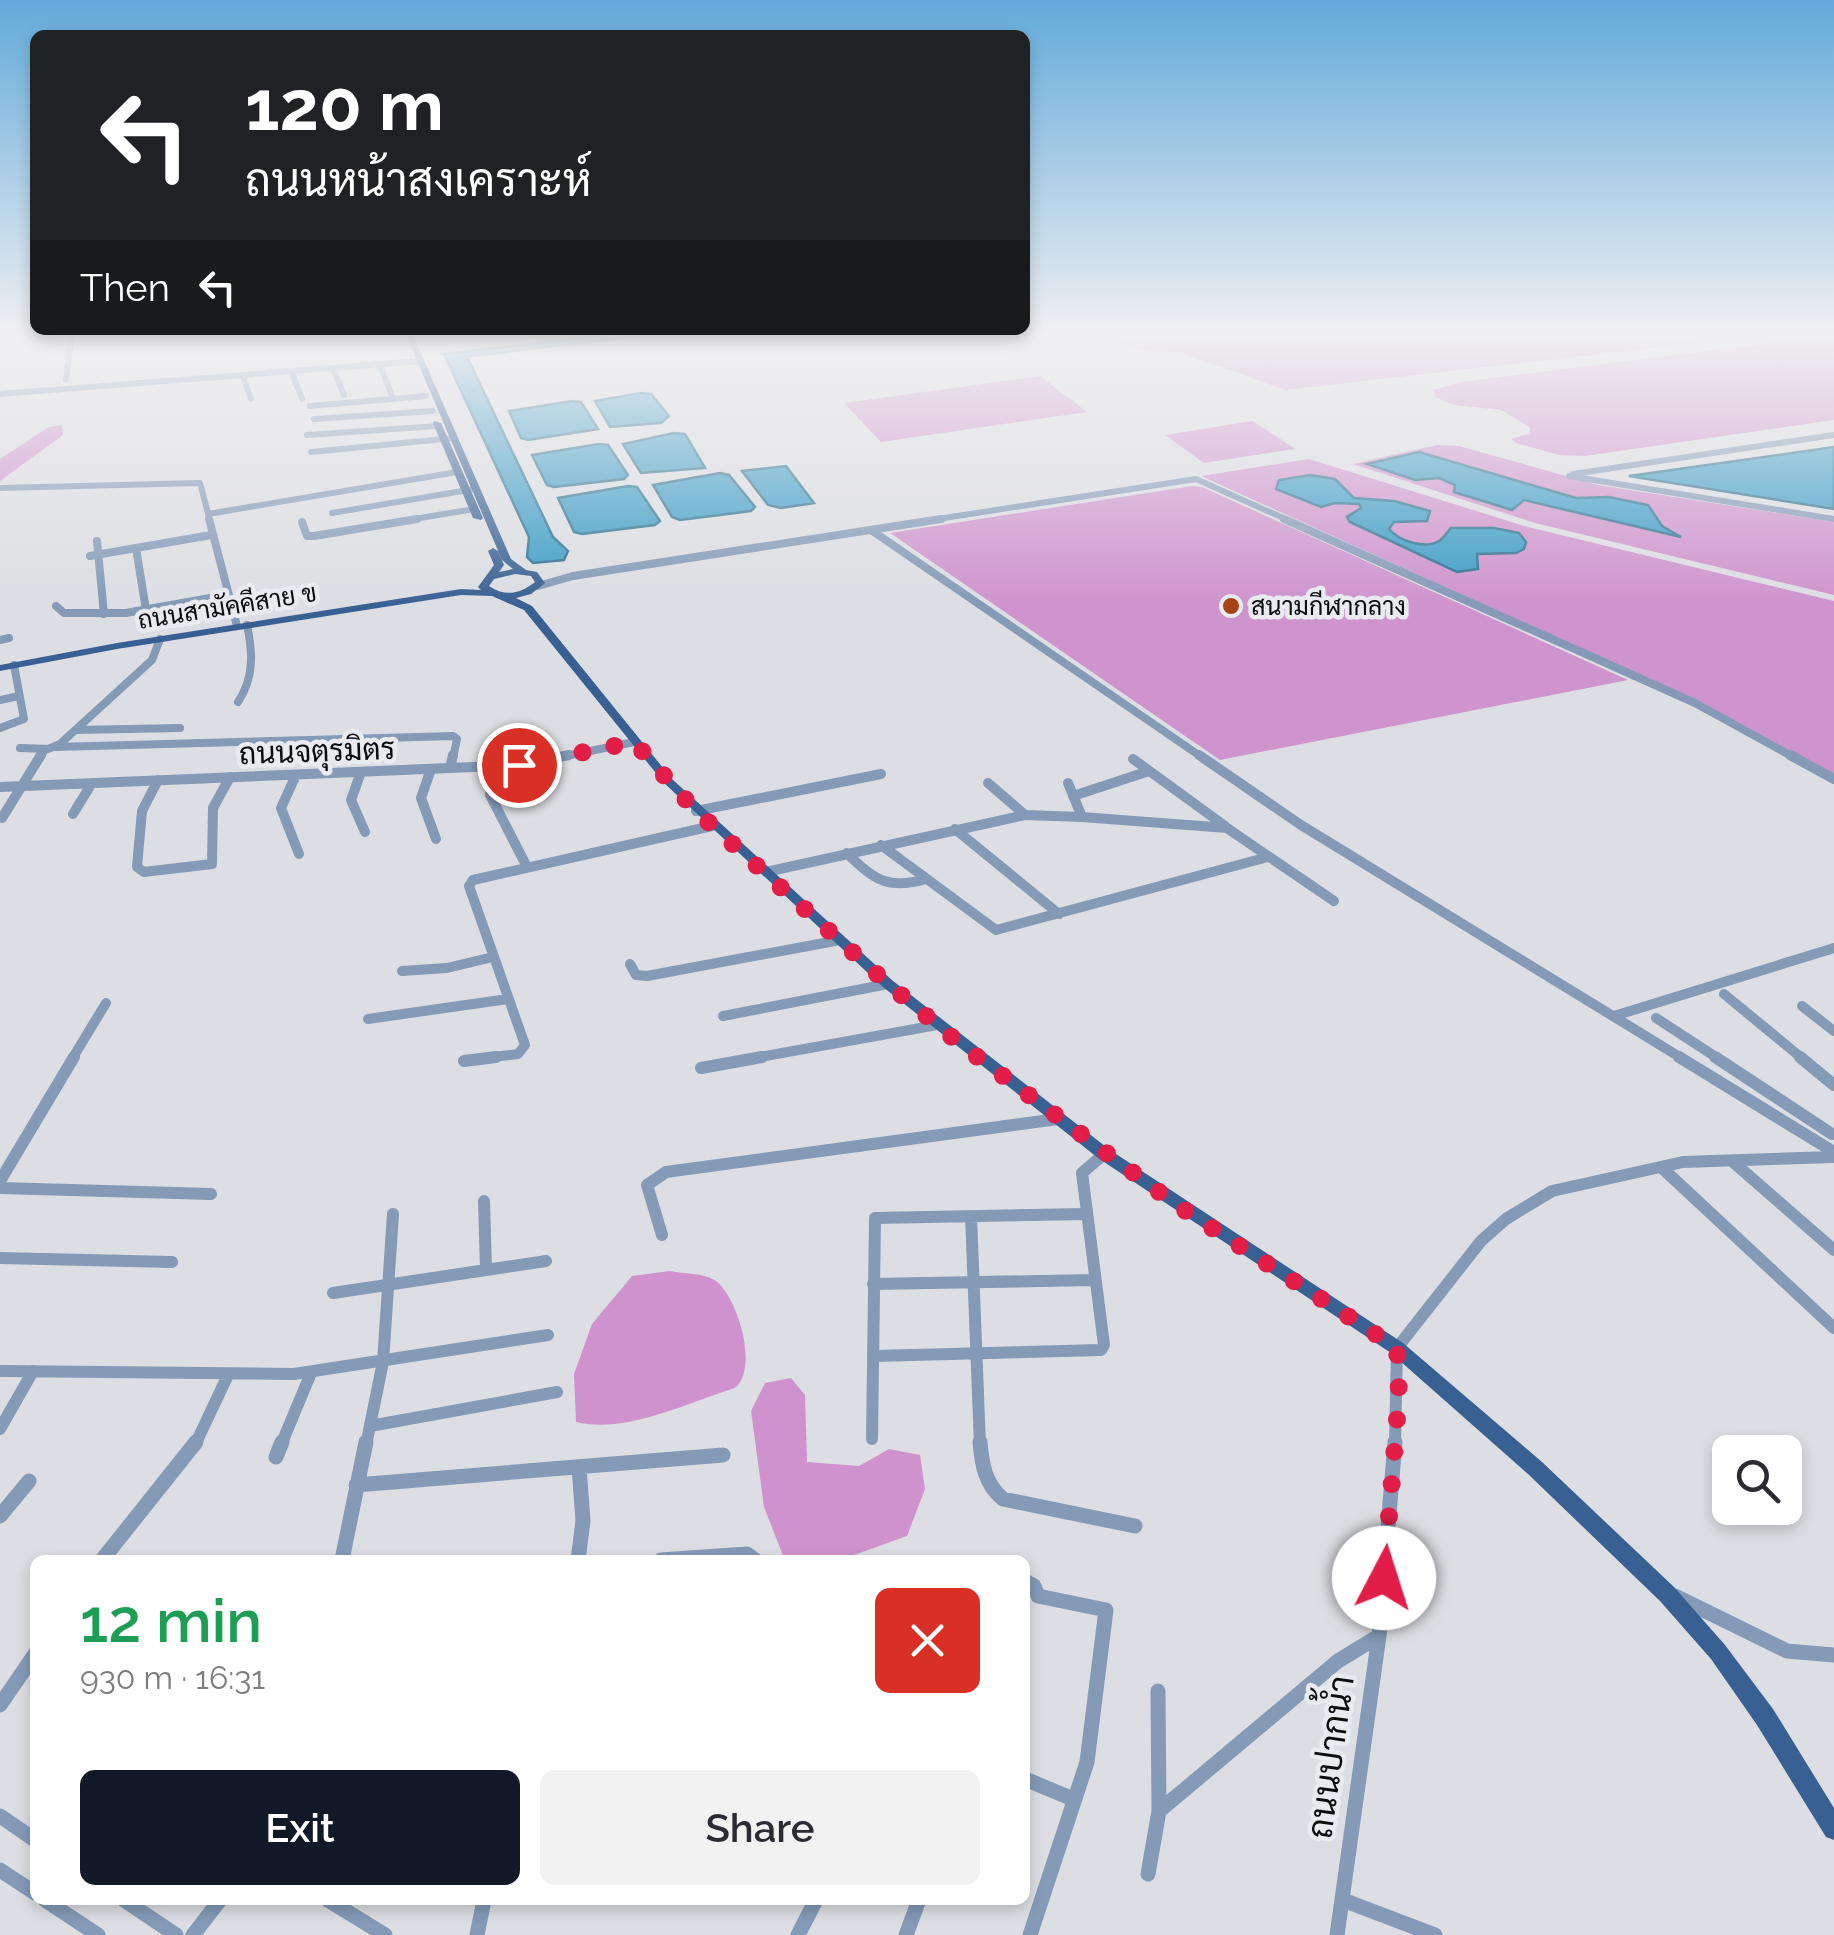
<!DOCTYPE html>
<html lang="en">
<head>
<meta charset="utf-8">
<style>
	:root { --surface:#fff; --page:#f2f2f3; --text:#2b2b33; --muted:#7c7c81; --accent:#111827 }
	body { margin:0; font-family:Raleway,Sarabun,sans-serif; background:var(--page); color:var(--text); height:100vh; display:flex; flex-direction:column; font-size:38px; white-space:nowrap }
	* { box-sizing:border-box; margin:0 }
	p { font-size:32px; color:var(--muted) }
	.icon { flex:none; width:55px; height:55px; fill:none; stroke:currentColor; stroke-width:2; stroke-linecap:round; stroke-linejoin:round }
	.map { position:relative; flex:1; overflow:hidden }
	.side { position:absolute; left:30px; top:1555px; width:1000px; height:350px; display:flex; flex-direction:column; background:var(--surface); border-radius:15px; box-shadow:0 5px 15px #0003 }
	.side>* { flex:none }
	.top-card { position:absolute; left:30px; top:30px; width:1000px; height:305px; border-radius:15px; box-shadow:0 5px 15px #0003; background:#202124; color:#fff; overflow:hidden }
	.buttons { position:absolute; left:1712px; top:1435px; display:grid; gap:20px }
	.buttons a { display:grid; place-items:center; width:90px; height:90px; border-radius:15px; background:var(--surface); box-shadow:0 5px 15px #0003; font-size:50px }
	.pin { position:absolute; display:grid; place-items:center; width:85px; height:85px; color:#fff; margin:-42px; border:5px solid #fff; border-radius:50%; box-shadow:0 2px 10px #0007 }
	.me { position:absolute; width:110px; margin:-55px; rotate:5deg; stroke-linejoin:round; filter:drop-shadow(0 0 8px #0008) }
	.turn { display:flex; align-items:center; gap:35px; height:210px; padding:0 50px; font-size:45px }
	.turn .icon { width:130px; height:130px; stroke-width:2.5 }
	.turn b { display:block; font-size:70px; line-height:85px }
	.then { display:flex; align-items:center; height:95px; padding:0 50px; background:#0003; gap:20px; font-size:38px }
	.round { display:grid; place-items:center; flex:none; width:105px; height:105px; border-radius:15px; background:var(--page) }
	.head { display:flex; align-items:center; justify-content:space-between; height:170px; padding:0 50px }
	h1 { font-size:60px; font-weight:600; line-height:75px; color:#1e9e55 }
	.primary-button { display:flex; gap:20px; margin-top:auto; padding:20px 50px }
	.primary-button a { flex:1; height:115px; border-radius:15px; background:var(--accent); color:#fff; font-size:40px; font-weight:600; line-height:115px; text-align:center }
	.primary-button a+a { background:var(--page); color:var(--text) }
	.map>svg:first-child { display:block }
</style>
</head>
<body>
<div class="map">
<svg width="1834" height="1935" viewBox="0 0 1834 1935">
	<rect width="100%" height="100%" fill="#dddee3"/>
	<path fill="#cf93cd" d="M1101,335H1767L1285,390L1182,353L1134,348Z
		M1834,335V420L1585,456L1559,455L1516,443L1511,439L1528,434L1531,428L1501,410L1454,405L1435,397L1433,390L1462,382Z
		M1040,376L1087,412L881,442L844,403Z
		M1253,421L1295,449L1204,463L1165,435Z
		M1437,445L1459,446L1598,485L1834,522V595L1535,523L1353,464Z
		M1309,459L1528,527L1834,601V776L1694,700L1201,476Z
		M1192,486L1202,487L1628,680L1220,760L890,533Z"/>
	<path fill="#d092ce" d="M62,425L63,435L0,481V459L49,427Z
		M670,1271C684,1274 705,1273 716,1281C738,1298 759,1369 735,1388C687,1403 625,1434 576,1422L574,1374L592,1324L632,1276Z
		M791,1378L805,1395L807,1462L859,1466L889,1449L920,1455L925,1489L907,1536L840,1560L784,1558L764,1507L751,1411L765,1383Z"/>
	<path fill="#3a9cc6" stroke="#2c718f" stroke-width="2.5" d="M605,335H647L463,357L468,359L553,537L568,551L564,560L533,563L527,557L529,537L444,354Z
		M641,393L651,394L669,416L661,423L610,427L595,401Z
		M572,401L581,402L598,429L528,440L521,438L509,411Z
		M674,433L685,434L705,468L641,473L623,444Z
		M599,444L608,445L628,475L624,479L554,487L547,485L532,455Z
		M1834,447V509L1629,476Z
		M1419,452L1576,498L1609,497L1648,505L1662,526L1681,537L1524,500L1512,510L1454,492L1455,485L1439,478L1415,480L1367,464Z
		M786,466L814,503L781,508L768,505L742,471Z
		M720,473L729,475L755,507L751,511L680,520L672,517L653,485Z
		M1310,475L1335,479L1354,498L1394,501L1430,511L1427,521L1394,522L1389,529C1398,540 1424,550 1439,541C1444,538 1447,532 1451,528H1494L1519,533L1526,542L1524,549L1516,553L1477,554L1478,569L1457,572L1350,522L1347,517L1361,508L1359,504L1335,503L1321,507L1276,489L1279,480Z
		M628,486L637,487L660,521L655,525L582,534L574,532L558,498Z"/>
	<g fill="none" stroke-linecap="round" stroke-linejoin="round">
		<path stroke="#849ab7" stroke-width="6" d="M380,365L393,399
			M333,369L344,395
			M292,373L302,399
			M243,376L251,399
			M66,380L72,335
			M0,394L421,361
			M310,406L426,396
			M314,419L433,411
			M307,435L438,426
			M311,452L454,438
			M1573,474L1834,435
			M1569,476L1834,519
			M0,488L200,483L210,521
			M332,513L474,489
			M208,514L457,472
			M402,521L474,509
			M925,521L1196,479L1290,521"/>
		<path stroke="#849ab7" stroke-width="8" d="M209,519L237,626
			M1284,519L1695,703L1795,758
			M302,522L307,536H314L417,519
			M871,530L1203,758
			M97,541L104,614
			M136,548L146,610
			M90,556L211,535
			M538,586L573,576L941,519
			M56,606L64,613H126L227,595
			M0,640L9,638
			M0,700L19,696
			M238,702C254,678 253,653 247,625
			M0,728L24,719L14,665
			M76,730L180,728
			M56,747L453,736L457,739L453,758
			M20,748L48,749L60,744L152,660L160,639
			M40,758L45,749
			M556,758L634,742"/>
		<path stroke="#849ab7" stroke-width="10" d="M1199,755L1301,825L1683,1059
			M1790,755L1834,779
			M1133,759L1225,826
			M495,766L490,795L526,865
			M450,768L453,755
			M431,769L421,798L436,839
			M361,772L351,800L365,832
			M296,775L281,808L299,854
			M158,780L142,811L137,867L144,872L212,864L213,808L230,777
			M988,783L1025,815
			M1068,783L1082,817
			M0,787L519,765L569,755
			M1073,796L1149,771
			M696,811L881,774
			M73,814L92,783
			M2,818L41,755
			M955,829L1059,914
			M881,845L996,930L1268,857
			M847,853C873,880 889,890 926,879
			M766,872L1025,815L1082,817L1227,828L1334,901
			M630,964L636,975L647,976L840,940
			M402,971L447,968L493,957
			M1724,994L1803,1059
			M1802,1006L1834,1031
			M723,1016L888,984
			M1614,1016L1834,948
			M1656,1018L1719,1059
			M368,1019L508,999
			M72,1059L106,1003
			M477,1059L518,1054L525,1045L469,886L473,880L712,826
			M749,1059L937,1025"/>
		<path stroke="#849ab7" stroke-width="12" d="M1679,1057L1834,1152
			M1715,1057L1832,1134
			M1800,1057L1834,1085
			M464,1061L496,1057
			M701,1068L762,1057
			M1732,1161L1834,1250
			M1661,1167L1834,1328
			M0,1181L74,1057
			M0,1188L211,1194
			M484,1201L486,1270
			M971,1216L980,1445
			M662,1235L647,1185L666,1172L1058,1119
			M0,1258L172,1262
			M873,1284L1094,1280
			M333,1293L546,1261
			M874,1356L1101,1350L1104,1345L1082,1173L1104,1154
			M0,1371L294,1374L548,1335
			M370,1426L557,1392
			M0,1429L33,1371
			M872,1439L875,1218L1086,1214
			M195,1445L228,1375
			M281,1445L311,1373
			M366,1445L383,1362L393,1214
			M1395,1445L1397,1348L1481,1241L1506,1219L1552,1191L1683,1162L1834,1157"/>
		<path stroke="#849ab7" stroke-width="15" d="M980,1442C982,1465 985,1484 1003,1499L1135,1526
			M276,1457L282,1442
			M356,1485L723,1455
			M0,1516L29,1481
			M102,1560L196,1442
			M342,1560L366,1442
			M578,1560L583,1521L579,1467
			M661,1560L747,1554L755,1560
			M1025,1581L1034,1586L1038,1596L1106,1610L1087,1762L1030,1935
			M1675,1596L1787,1651L1834,1655
			M1158,1691L1159,1811
			M0,1705L35,1654
			M1025,1779L1073,1799
			M0,1816L35,1840
			M0,1870L35,1893
			M1148,1874L1159,1811L1338,1661L1379,1636
			M45,1900L98,1935
			M124,1900L176,1935
			M328,1900L385,1935
			M1343,1900L1435,1935
			M193,1935L220,1900
			M477,1935L484,1900
			M798,1935L816,1900
			M906,1935L919,1900
			M1337,1935L1379,1636L1395,1442"/>
		<path fill="#386092" fill-rule="evenodd" d="M406,335H413L511,559L526,570L537,572L545,583L531,594L516,598L532,606L672,779L893,981L1110,1150L1403,1343L1542,1462L1674,1587L1725,1645L1773,1709L1834,1808V1840L1826,1837L1757,1725L1711,1659L1660,1601L1528,1474L1391,1353L1098,1158L883,987L664,783L524,610L492,596L461,595L117,649L0,671V665L117,643L461,589L481,590L478,587L494,565L488,551L493,548L498,551L504,565L499,572L513,569L502,560ZM515,574L531,576L535,582C520,594 505,597 489,586L494,579Z
			M434,421L441,423L483,518L481,520L473,518L433,423Z"/>
	</g>
	<linearGradient id="sky" x2="0" y2="1"><stop stop-color="#62aada"/><stop offset="0.55" stop-color="#f0f0f2"/><stop offset="1" stop-color="#f0f0f2" stop-opacity="0"/></linearGradient>
	<rect width="1834" height="606" fill="url(#sky)"/>
	<g fill="none" stroke-linecap="round" stroke-linejoin="round">
		<path stroke="#e11d48" stroke-width="18" stroke-dasharray="0 32.4" d="M519,765L634,742L696,811L888,984L960,1044L1178,1206L1397,1348L1399,1394L1384,1578"/>
	</g>
	<circle fill="#a74215" stroke="#eaebf1" stroke-width="4" cx="1231" cy="606" r="10"/>
	<g text-anchor="middle" dominant-baseline="central" stroke-width="9" stroke-linejoin="round" paint-order="stroke">
		<g font-size="25" fill="#0b0c0e" stroke="#eaebf1">
			<text transform="translate(227 606) rotate(-9)">ถนนสามัคคีสาย ข</text>
		</g>
		<g font-size="25" fill="#0b0c0e" stroke="#eaebf1" text-anchor="start">
			<text x="1251" y="606">สนามกีฬากลาง</text>
		</g>
		<g font-size="30" fill="#0b0c0e" stroke="#eaebf1">
			<text transform="translate(317 751) rotate(-2)">ถนนจตุรมิตร</text>
		</g>
		<g font-size="35" fill="#0b0c0e" stroke="#eaebf1">
			<text transform="translate(1330 1757) rotate(-82)">ถนนปากน้ำ</text>
		</g>
	</g>
</svg>
<div class="buttons">
<a><svg class="icon" aria-label="search" viewBox="0 0 24 24"><circle cx="10" cy="10" r="6"/><path d="M15 15l6 6"/></svg></a>
</div>
<div class="pin" style="left:519px;top:765px;background:#d93025"><svg class="icon" aria-label="arrive" viewBox="0 0 24 24"><path d="M6 21V4h12l-3 4 3 4H6"/></svg></div>
<svg class="me" style="left:1384px;top:1578px" viewBox="-20 -20 40 40"><circle r="19" fill="#fff"/><path d="M0-13L10 11 0 6-10 11z" fill="#e11d48"/></svg>
<div class="top-card">
<div class="turn"><svg class="icon" aria-label="left" viewBox="0 0 24 24"><path d="M17 20v-9H6M10 6l-5 5 5 5"/></svg><div><b>120 m</b>ถนนหน้าสงเคราะห์</div></div>
<div class="then">Then<svg class="icon" aria-label="left" viewBox="0 0 24 24"><path d="M17 20v-9H6M10 6l-5 5 5 5"/></svg></div>
</div>
<section class="side">
<div class="head"><div><h1>12 min</h1><p>930 m · 16:31</p></div><a class="round" style="background:#d93025;color:#fff"><svg class="icon" aria-label="close" viewBox="0 0 24 24"><path d="M6 6l12 12M18 6L6 18"/></svg></a></div>
<div class="primary-button"><a>Exit</a><a>Share</a></div>
</section>
</div>
</body>
</html>
